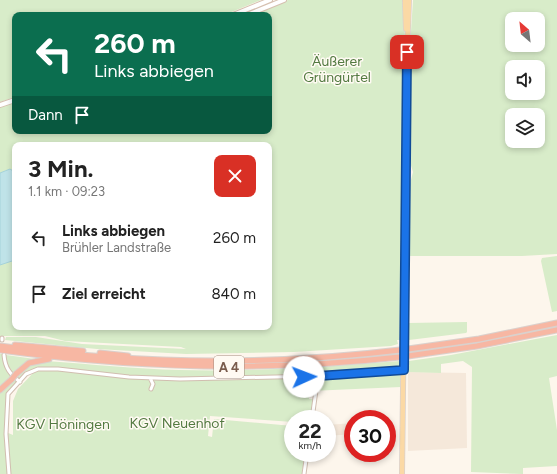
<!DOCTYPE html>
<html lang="de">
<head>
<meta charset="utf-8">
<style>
	:root { --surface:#fff; --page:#f6f6f6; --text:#222; --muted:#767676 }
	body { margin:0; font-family:Figtree,sans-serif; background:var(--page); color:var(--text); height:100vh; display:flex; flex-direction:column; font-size:15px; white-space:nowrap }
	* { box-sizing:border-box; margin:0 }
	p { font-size:13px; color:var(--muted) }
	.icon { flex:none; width:22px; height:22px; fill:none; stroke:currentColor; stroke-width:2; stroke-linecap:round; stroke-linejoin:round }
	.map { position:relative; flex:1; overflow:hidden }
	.panel { position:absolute; left:12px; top:142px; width:260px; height:188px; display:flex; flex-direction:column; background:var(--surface); border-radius:8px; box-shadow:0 2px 6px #0003 }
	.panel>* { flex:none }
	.guide { position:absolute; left:12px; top:12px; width:260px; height:122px; border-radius:8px; box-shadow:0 2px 6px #0003; background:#0b6e4f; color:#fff; overflow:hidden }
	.needle { width:26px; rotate:332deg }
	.buttons { position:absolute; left:505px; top:12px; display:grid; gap:8px }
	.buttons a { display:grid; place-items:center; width:40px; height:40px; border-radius:8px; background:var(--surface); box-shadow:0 2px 6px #0003; font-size:20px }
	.speed { position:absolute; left:284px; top:410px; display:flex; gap:8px; font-size:20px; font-weight:700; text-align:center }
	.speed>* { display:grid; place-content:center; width:52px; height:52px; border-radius:50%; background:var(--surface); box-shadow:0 2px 6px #0003; line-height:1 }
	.speed small { font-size:10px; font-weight:400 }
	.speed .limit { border:6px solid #d22; background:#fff; color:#111 }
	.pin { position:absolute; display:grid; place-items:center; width:34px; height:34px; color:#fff; margin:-17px; border-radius:8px; box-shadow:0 2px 6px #0006 }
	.me { position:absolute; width:44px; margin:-22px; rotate:88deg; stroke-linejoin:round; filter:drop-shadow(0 0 3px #0008) }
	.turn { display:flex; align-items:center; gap:14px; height:84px; padding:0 16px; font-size:18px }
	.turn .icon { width:52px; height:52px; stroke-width:2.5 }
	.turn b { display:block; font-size:28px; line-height:34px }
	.then { display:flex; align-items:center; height:38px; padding:0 16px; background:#0003; gap:8px; font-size:15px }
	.round { display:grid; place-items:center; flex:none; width:42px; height:42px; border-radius:8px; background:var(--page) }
	.headline { display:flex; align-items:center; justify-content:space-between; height:68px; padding:0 16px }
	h1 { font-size:24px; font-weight:700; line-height:30px }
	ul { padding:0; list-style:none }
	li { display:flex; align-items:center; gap:12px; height:56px; padding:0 16px }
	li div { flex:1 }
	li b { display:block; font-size:15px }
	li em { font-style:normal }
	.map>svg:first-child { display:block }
</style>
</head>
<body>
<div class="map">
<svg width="557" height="474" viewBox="0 0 557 474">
	<rect width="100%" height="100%" fill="#fdf6ec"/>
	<path fill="#f5e8da" d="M408,372L466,373L467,448L408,451Z
		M353,423V434L327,436V425Z"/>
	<path fill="#d8ecc9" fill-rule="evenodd" d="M0,0H261L224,15H15V97L0,102Z
		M288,0H403L405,40V96L401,340H397L398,344L391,346L294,352L186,354L97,349L5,340L6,337H36L82,344L186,349L181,347L65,341L45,336H0V107L15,102V131H269V15H252ZM15,145H269V327H15Z
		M413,0H557V254L522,256H409V188L413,172L410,162V46ZM512,19H538V45H512ZM512,67H538V93H512ZM512,115H538V141H512Z
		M557,256V311L552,312L541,261L542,258Z
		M467,322V332L466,333L409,340L408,323Z
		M557,335V376L549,378L557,430V466L523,468V474L471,472L472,367L463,361L441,364V373L408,372L409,361L451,355Z
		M0,354H2L6,370L11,377L0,387Z
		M5,355H6L35,359L30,361L13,374L8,369Z
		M46,361C91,364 135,369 179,370C253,372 326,367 400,361L401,387L310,391L309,399H313L311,419H293V422L210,416L208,436L212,437L214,419L293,426V453H305L302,474H9L6,432L13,435V401L18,389L34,372L20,379L16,377L27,366Z
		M14,379L17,381L16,385L7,393L8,474H0V391Z"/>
	<path fill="#bfe3e8" stroke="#a5d3da" d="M10,169L13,171L15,176V260L0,265V173Z"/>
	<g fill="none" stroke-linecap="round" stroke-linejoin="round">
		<g stroke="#d1beb0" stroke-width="5">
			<path id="street" d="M2,340V338
				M4,355C5,368 10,374 20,382
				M150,378L153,384L151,389
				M312,419L318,376L404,370
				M9,474L6,434L8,394L26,374L38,369H58L129,377L180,379L318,376
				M304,474L307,453"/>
		</g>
		<g stroke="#d6c0b0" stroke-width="6">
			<path id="secondary" d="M233,15L270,0
				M247,15L284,0
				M0,105L15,100"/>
		</g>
		<g stroke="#dad1cd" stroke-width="6">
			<path id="primary" d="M405,0L406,29
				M402,474L407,52L409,0"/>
		</g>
		<g stroke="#dad1cd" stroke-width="7">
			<path id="highway" d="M15,345L83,351
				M0,346C132,364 267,366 400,350
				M408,349L479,339L557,323
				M0,350C133,368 266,372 400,357
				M100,353L128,356
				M408,356L477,346L557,330
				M16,374L29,363L49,359
				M0,390L12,379"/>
		</g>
		<use href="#street" stroke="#fff" stroke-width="3"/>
		<use href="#secondary" stroke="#fff" stroke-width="4"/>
		<use href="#primary" stroke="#fbd9a5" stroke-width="4.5"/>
		<use href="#highway" stroke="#f7b7a3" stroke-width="5"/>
		<g stroke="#dad1cd" stroke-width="7" stroke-linecap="butt">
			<path id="highway-bridge" d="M400,350L408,349
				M400,357L408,356
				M12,379L16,374"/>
		</g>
		<use href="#highway-bridge" stroke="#f7b7a3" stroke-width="5"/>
	</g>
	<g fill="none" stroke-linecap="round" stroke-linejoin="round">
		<g stroke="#114b97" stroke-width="10">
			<path id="route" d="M304,377L404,370L407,52"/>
		</g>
		<use href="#route" stroke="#1a73e8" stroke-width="7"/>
	</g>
	<g text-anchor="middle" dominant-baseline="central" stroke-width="3" stroke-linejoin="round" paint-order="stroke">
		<rect fill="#fffaf3" stroke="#a28b7f" stroke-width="1" x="214" y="356" width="30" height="22" rx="3"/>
		<g font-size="13" font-weight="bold" fill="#7a5c4d">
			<text x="229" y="367">A 4</text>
		</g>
		<g font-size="14" fill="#537a41" stroke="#fffaf3">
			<text x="337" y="61">Äußerer<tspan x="337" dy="16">Grüngürtel</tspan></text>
			<text x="177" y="423">KGV Neuenhof</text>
			<text x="63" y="424">KGV Höningen</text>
		</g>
	</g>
</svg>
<div class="buttons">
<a><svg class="needle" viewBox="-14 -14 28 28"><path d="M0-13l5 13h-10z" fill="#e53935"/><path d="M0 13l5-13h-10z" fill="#767676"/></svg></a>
<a><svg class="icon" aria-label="sound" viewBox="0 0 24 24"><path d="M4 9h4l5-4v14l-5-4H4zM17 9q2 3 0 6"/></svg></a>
<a><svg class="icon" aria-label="layers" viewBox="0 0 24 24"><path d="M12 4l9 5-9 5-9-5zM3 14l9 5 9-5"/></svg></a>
</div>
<div class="speed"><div>22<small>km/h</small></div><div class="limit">30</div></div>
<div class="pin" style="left:407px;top:52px;background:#d93025"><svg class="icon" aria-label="arrive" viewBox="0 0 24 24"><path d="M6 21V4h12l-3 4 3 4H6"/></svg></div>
<svg class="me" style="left:304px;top:377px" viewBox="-20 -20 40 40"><circle r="19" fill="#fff"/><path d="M0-13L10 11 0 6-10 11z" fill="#1a73e8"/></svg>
<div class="guide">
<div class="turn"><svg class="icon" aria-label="left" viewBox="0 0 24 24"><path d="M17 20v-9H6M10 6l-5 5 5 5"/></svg><div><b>260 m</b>Links abbiegen</div></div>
<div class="then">Dann<svg class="icon" aria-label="arrive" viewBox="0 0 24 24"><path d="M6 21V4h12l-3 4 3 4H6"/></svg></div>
</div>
<section class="panel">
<div class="headline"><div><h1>3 Min.</h1><p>1.1 km · 09:23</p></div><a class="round" style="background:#d93025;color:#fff"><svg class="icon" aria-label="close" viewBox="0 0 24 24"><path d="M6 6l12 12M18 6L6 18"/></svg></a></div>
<ul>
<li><svg class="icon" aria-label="left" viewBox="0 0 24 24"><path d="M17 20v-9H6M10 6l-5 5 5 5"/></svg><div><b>Links abbiegen</b><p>Brühler Landstraße</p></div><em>260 m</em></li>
<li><svg class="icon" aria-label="arrive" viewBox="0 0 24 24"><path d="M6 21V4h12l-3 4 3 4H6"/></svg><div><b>Ziel erreicht</b></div><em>840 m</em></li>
</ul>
</section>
</div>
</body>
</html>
